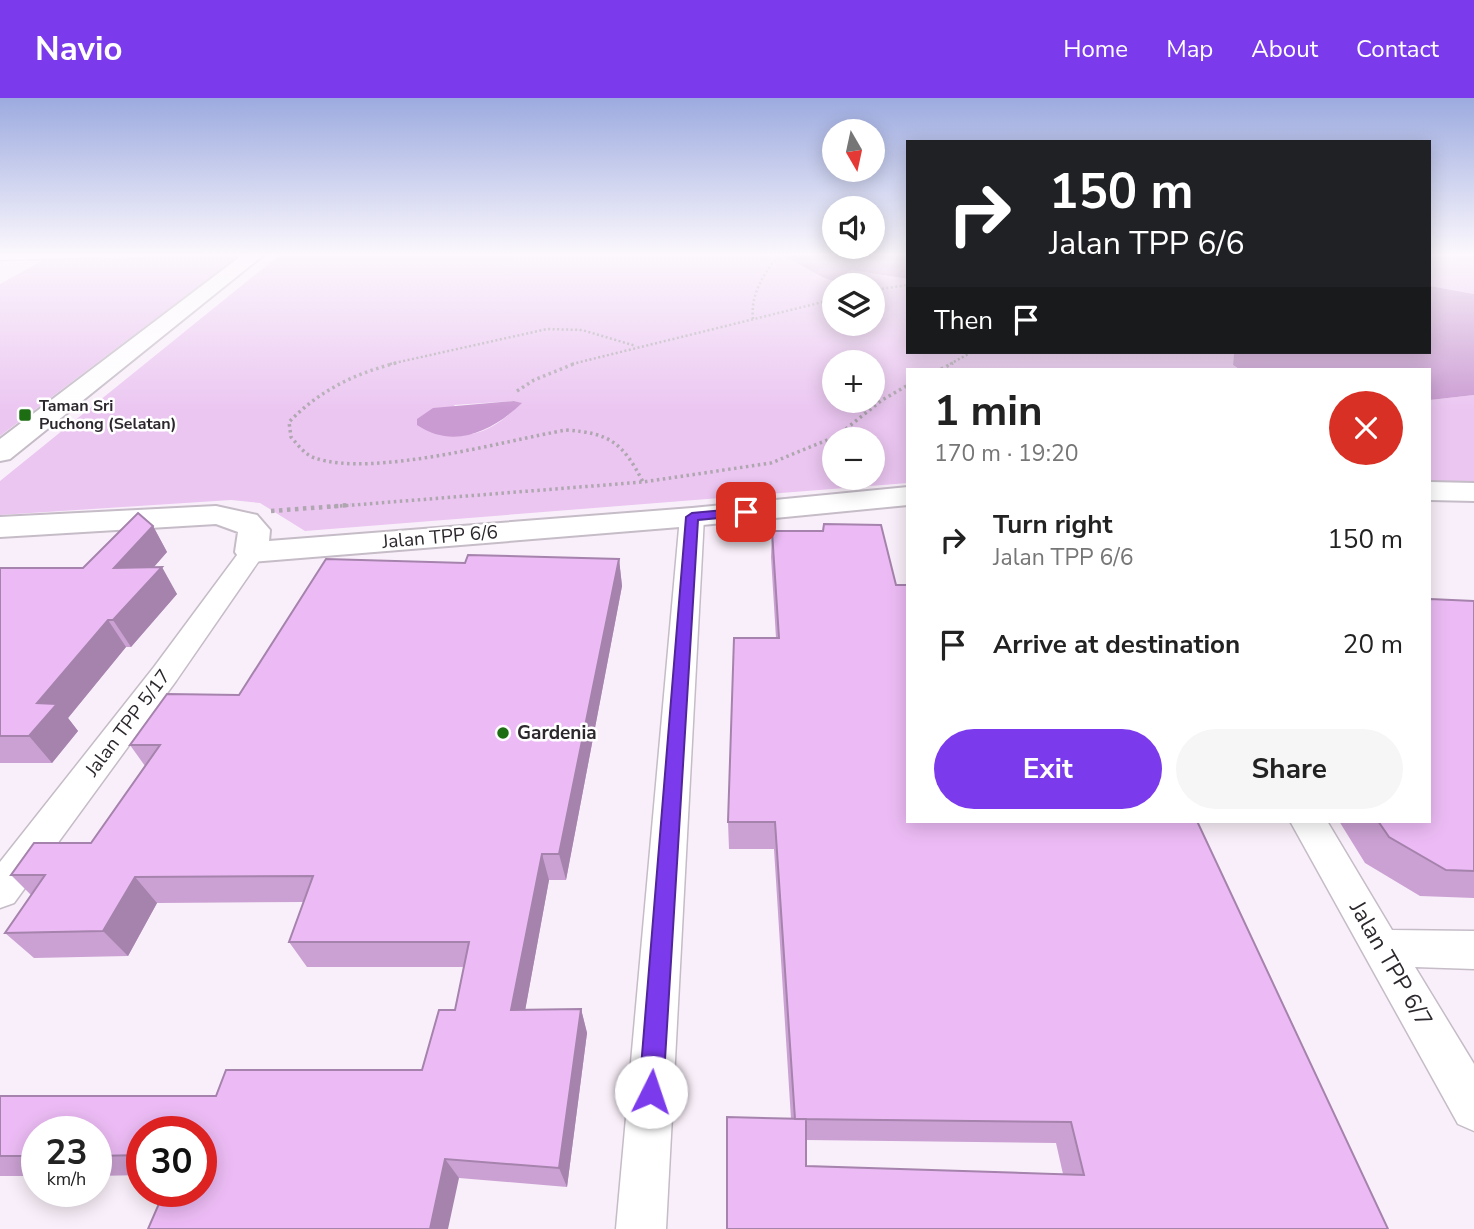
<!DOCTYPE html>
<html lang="en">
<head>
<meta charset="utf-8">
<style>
	:root { --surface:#fff; --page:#f6f6f6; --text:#222; --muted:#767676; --accent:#7c3aed }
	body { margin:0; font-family:"Nunito Sans",sans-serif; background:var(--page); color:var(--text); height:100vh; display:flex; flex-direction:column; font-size:26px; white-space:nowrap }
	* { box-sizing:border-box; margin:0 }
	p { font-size:23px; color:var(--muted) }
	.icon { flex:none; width:38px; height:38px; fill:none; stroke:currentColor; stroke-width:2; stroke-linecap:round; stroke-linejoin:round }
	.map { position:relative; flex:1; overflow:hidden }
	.side { position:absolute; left:906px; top:270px; width:525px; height:455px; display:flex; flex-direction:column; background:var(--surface); border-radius:0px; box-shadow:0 4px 18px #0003 }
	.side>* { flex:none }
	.top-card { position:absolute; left:906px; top:42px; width:525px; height:214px; border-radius:0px; box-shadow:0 4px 18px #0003; background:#202124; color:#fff; overflow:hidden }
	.needle { width:46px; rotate:171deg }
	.fabs { position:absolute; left:822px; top:21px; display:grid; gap:14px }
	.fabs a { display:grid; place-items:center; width:63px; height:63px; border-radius:50%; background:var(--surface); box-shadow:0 4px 18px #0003; font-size:35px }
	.speed { position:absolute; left:21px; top:1018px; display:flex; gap:14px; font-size:35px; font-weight:700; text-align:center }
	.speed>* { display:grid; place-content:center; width:91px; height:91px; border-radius:50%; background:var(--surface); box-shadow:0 4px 18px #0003; line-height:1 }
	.speed small { font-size:18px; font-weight:400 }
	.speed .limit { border:10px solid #d22; background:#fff; color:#111 }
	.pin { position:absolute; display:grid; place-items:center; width:60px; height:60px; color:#fff; margin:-30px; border-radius:14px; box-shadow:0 4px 10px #0006 }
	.me { position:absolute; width:77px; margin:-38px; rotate:4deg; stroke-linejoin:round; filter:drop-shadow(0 0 5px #0008) }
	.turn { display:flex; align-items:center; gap:24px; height:147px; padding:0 28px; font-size:32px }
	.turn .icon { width:91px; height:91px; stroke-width:2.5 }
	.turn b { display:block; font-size:49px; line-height:60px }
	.then { display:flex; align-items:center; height:66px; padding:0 28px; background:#0003; gap:14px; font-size:26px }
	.round { display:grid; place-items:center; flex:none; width:74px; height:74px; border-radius:37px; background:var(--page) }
	.headline { display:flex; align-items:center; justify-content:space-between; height:119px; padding:0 28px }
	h1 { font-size:42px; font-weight:700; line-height:52px }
	.action { display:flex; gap:14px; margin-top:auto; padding:14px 28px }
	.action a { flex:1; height:80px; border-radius:42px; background:var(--accent); color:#fff; font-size:28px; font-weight:700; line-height:80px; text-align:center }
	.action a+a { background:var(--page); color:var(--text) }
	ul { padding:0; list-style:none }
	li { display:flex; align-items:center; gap:21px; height:105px; padding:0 28px }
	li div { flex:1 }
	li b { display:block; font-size:26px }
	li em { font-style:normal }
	header { display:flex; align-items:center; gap:42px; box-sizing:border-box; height:98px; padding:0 35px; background:var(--accent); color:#fff }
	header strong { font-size:33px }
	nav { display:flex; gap:38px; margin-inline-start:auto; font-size:24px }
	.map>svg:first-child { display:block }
</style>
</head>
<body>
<header>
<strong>Navio</strong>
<nav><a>Home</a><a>Map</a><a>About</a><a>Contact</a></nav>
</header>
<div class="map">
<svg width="1474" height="1131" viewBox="0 0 1474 1131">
	<rect width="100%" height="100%" fill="#f9effa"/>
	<path fill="#ebc6f1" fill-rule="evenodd" d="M282,155H802L787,159L824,180L835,182L850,172L908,181V254H1234L1233,267L1239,271H908V385L305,433L260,405L231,402L0,417V383ZM835,187H873V226H835ZM835,264H873V303H835ZM514,303L521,305C506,320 493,331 472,336L454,307ZM835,341H873V380H835Z
		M1430,155H1474V196L1430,188Z
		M241,156L0,338V186L43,162Z
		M1474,297V385H1430V302Z"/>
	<path fill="#ca9ad2" d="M802,155H908V181L851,172L835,183L824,180L786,159Z
		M1430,188L1474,196V297L1430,302V271H1239L1233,267L1234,254H1430Z
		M514,303L522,305C493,333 454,352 417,327V321L433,310Z"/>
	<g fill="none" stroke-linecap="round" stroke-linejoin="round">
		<g stroke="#c5bcc7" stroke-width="3">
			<path id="street" d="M0,155H107L100,159L0,162Z
				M692,412L701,414L704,419L666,1131H616L680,419L683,414Z
				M252,446L261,449L265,454L176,583L14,805L0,810V764L154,569L243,449Z
				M1290,723H1327L1392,832L1474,833V871L1415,869L1474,966V1033L1458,1026Z"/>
		</g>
		<g stroke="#c5bcc7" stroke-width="4">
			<path id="secondary" d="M245,155H266L10,361L0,363V341Z
				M1430,384L1474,385V403L1430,402Z
				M908,389V407L692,428L252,464L240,461L235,454L238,434L216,426L0,439V419L216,408L257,417L270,432L269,443L692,410Z"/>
		</g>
		<path stroke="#afa7b0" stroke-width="2.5" stroke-dasharray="2 2.5" stroke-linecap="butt" d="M873,192L908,187
			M753,221C750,196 765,173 781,155
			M390,266L547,231L582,232L636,248
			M572,266L835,201
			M950,266L972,254"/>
		<path stroke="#afa7b0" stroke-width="3.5" stroke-dasharray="2.5 3.5" stroke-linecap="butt" d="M396,265C354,276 320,292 289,324L291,339C298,347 305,357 315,360C372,380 504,343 566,332C610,335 623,345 643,384
			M941,271L953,265
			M517,293L534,282L576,265
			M328,409L643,384L771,365L837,338L882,302L908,287"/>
		<path stroke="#afa7b0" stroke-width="4.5" stroke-dasharray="3.5 4.5" stroke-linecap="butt" d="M271,413L351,407"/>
		<use href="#street" fill="#fff" fill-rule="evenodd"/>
		<use href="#secondary" fill="#fff" fill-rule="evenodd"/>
	</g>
	<path fill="#cba1d3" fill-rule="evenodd" d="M153,428L167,454L154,469L177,496L131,549H126L68,620L78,633L52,665H0V470H83Z
		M772,433L896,487L1388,1131H727L791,1021L774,751H729L728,724L776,540L771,459ZM806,1042L1056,1045L1063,1076L806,1068Z
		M619,461L622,488L566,782H549L525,912L581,911L587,935L567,1089L459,1080L201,1034H142V1077L96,1078V1034H37V1078H0V998H216L422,972L455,912L464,869H307L289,844L304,804L157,805L128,858L34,860L5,835L31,797L11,777L91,745L145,668L130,647L239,597L465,465Z
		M1474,503V800L1420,798L1365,765L1339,723H1430Z"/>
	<path fill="#a583ac" d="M153,428L167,454L130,496L114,470Z
		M619,461L622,488L566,782L559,756Z
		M162,469L177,496L131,549L113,522Z
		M108,522L126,549L68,620L78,633L52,665L29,638L37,605Z
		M542,756L549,782L521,935L511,912Z
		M135,779L157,805L128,858L103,833Z
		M581,911L587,935L567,1089L559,1070Z
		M445,1061L459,1080L448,1131H430Z"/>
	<path fill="#ecbbf5" stroke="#a583ac" stroke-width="2" d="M138,415L153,428L114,470L162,469L113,522H108L37,605L57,606L29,638H0V470H83Z
		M824,426L881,427L896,487H908V723H1197L1388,1131H727V1019L806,1021V1068L1084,1077L1071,1024L795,1021L775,724H728L734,540H779L772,433H823Z
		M468,457L619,461L559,756H542L511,912L581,911L559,1070L445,1061L430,1131H148L164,1094H201V1034H142V1057L96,1058V1034H37V1058H0V998H216L226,972H422L439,912H455L469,844H289L313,778L135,779L103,833L5,835L45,777H11L34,745H91L160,647H130L167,596L239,597L326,461L465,465Z
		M1430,501L1474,503V773L1446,772L1389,739L1378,723H1430Z"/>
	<linearGradient id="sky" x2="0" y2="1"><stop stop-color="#9caadf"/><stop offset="0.5" stop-color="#fcf8fd"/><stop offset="1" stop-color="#fcf8fd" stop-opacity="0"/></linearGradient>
	<rect width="1474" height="313" fill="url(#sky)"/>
	<path fill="#7c3aed" stroke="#51269a" stroke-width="2" d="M746,410L751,411V417L698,422L663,994L659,1003L651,1006L642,1003L639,994L686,419L692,415Z"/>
	<g fill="#1d6d13" stroke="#fff" stroke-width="2.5">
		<rect x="18" y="310" width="14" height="14" rx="3.5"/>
		<circle cx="503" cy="635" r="7"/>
	</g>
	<g text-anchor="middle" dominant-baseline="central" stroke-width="5" stroke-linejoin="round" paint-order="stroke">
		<g font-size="16" font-weight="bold" fill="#2c282d" stroke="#fff" text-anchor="start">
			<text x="39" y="308">Taman Sri<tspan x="39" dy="18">Puchong (Selatan)</tspan></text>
		</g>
		<g font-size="19" fill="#2c282d" stroke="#fff">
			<text transform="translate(440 439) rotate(-5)">Jalan TPP 6/6</text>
			<text transform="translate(128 625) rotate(-53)">Jalan TPP 5/17</text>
		</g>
		<g font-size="19" font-weight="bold" fill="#2c282d" stroke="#fff" text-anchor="start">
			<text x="517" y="635">Gardenia</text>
		</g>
		<g font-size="23" fill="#2c282d" stroke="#fff">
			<text transform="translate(1391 866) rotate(60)">Jalan TPP 6/7</text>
		</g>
	</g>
</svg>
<div class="fabs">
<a><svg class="needle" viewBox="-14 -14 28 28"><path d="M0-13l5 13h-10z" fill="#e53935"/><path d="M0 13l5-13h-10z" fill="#767676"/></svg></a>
<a><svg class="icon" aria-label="sound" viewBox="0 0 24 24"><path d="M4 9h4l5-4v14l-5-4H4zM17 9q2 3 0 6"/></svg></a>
<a><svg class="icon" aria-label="layers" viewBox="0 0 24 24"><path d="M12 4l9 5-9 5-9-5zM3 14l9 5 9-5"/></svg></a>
<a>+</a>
<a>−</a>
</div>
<div class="speed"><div>23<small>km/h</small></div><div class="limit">30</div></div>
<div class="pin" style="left:746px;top:414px;background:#d93025"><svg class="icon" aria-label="arrive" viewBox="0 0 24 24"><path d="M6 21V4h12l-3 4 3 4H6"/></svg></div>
<svg class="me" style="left:651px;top:994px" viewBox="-20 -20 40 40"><circle r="19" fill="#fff"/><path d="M0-13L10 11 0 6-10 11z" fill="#7c3aed"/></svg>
<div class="top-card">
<div class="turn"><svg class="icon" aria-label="right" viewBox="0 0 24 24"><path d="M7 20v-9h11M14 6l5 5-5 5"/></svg><div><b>150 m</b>Jalan TPP 6/6</div></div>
<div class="then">Then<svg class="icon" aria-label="arrive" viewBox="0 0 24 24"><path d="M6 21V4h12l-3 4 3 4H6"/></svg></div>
</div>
<section class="side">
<div class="headline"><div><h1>1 min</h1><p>170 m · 19:20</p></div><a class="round" style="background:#d93025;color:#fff"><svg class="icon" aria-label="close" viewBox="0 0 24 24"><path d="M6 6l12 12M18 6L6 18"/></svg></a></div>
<ul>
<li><svg class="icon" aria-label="right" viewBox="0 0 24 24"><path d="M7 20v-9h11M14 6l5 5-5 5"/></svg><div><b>Turn right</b><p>Jalan TPP 6/6</p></div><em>150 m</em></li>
<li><svg class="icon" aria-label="arrive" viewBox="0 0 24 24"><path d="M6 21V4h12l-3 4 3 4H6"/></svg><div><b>Arrive at destination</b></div><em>20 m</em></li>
</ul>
<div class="action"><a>Exit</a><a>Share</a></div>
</section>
</div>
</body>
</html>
